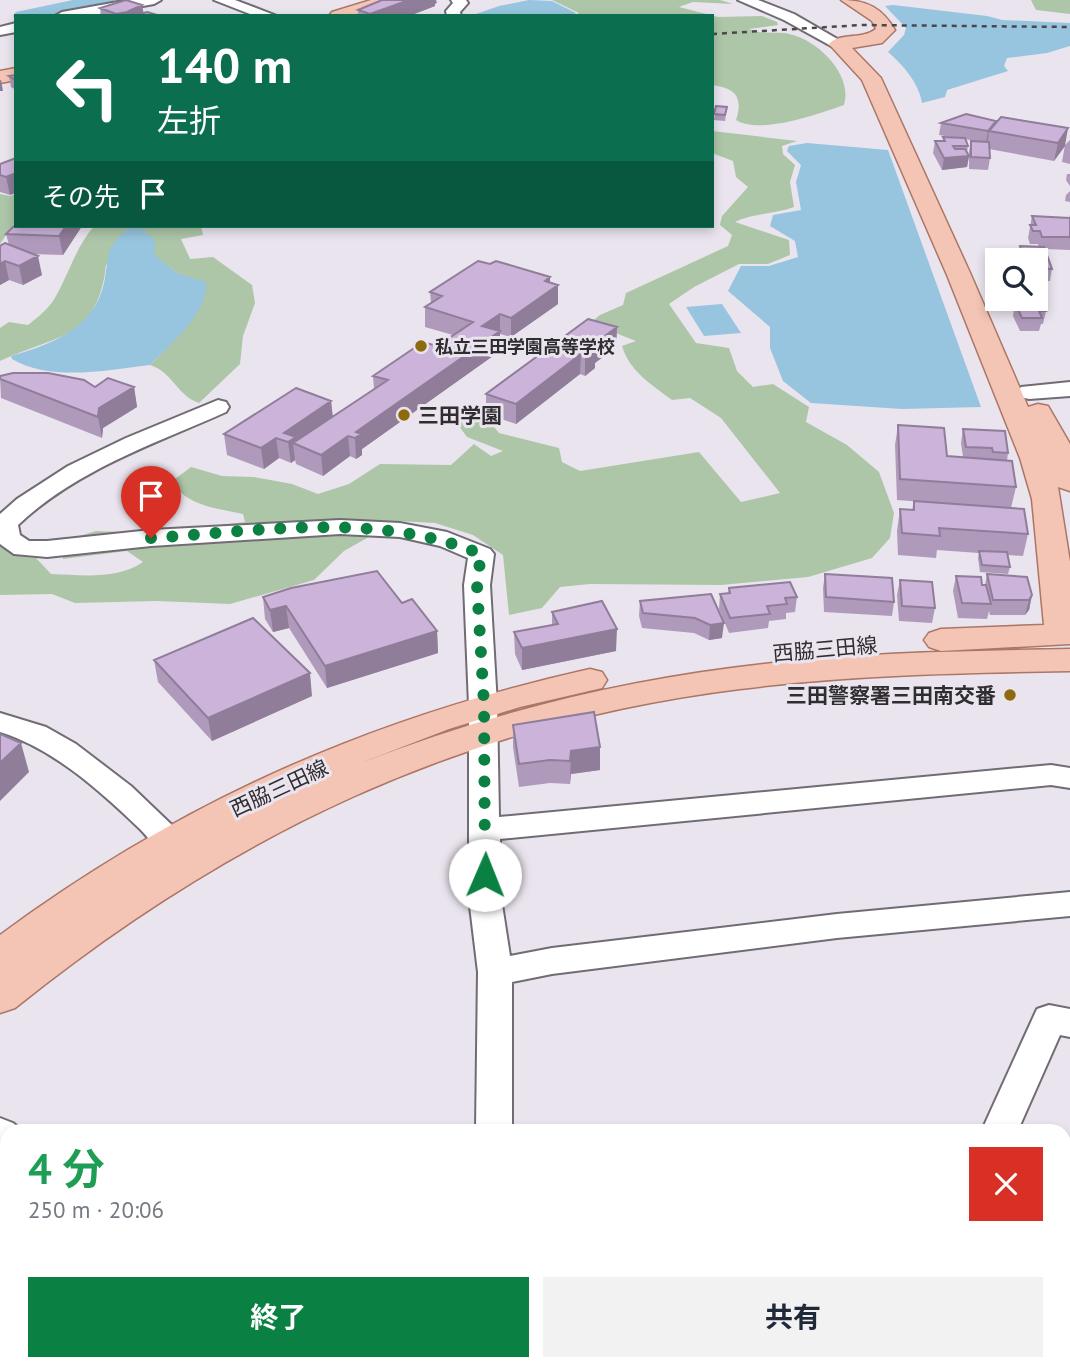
<!DOCTYPE html>
<html lang="ja">
<head>
<meta charset="utf-8">
<style>
	:root { --surface:#fff; --page:#f2f2f3; --text:#1f2937; --muted:#747a83; --accent:#0b8043 }
	body { margin:0; font-family:"PT Sans","Noto Sans JP",sans-serif; background:var(--page); color:var(--text); height:100vh; display:flex; flex-direction:column; font-size:26px; white-space:nowrap }
	* { box-sizing:border-box; margin:0 }
	p { font-size:23px; color:var(--muted) }
	.icon { flex:none; width:38px; height:38px; fill:none; stroke:currentColor; stroke-width:2; stroke-linecap:round; stroke-linejoin:round }
	.map { position:relative; flex:1; overflow:hidden }
	.side { position:absolute; left:0px; top:1124px; width:1071px; height:247px; display:flex; flex-direction:column; background:var(--surface); border-radius:21px 21px 0 0; box-shadow:0 4px 10px #0003 }
	.side>* { flex:none }
	.hud { position:absolute; left:14px; top:14px; width:700px; height:214px; border-radius:0px; box-shadow:0 4px 10px #0003; background:#0b6e4f; color:#fff; overflow:hidden }
	.buttons { position:absolute; left:985px; top:248px; display:grid; gap:14px }
	.buttons a { display:grid; place-items:center; width:63px; height:63px; border-radius:0px; background:var(--surface); box-shadow:0 4px 10px #0003; font-size:35px }
	.pin { position:absolute; display:grid; place-items:center; width:60px; height:60px; color:#fff; margin:-72px -30px; border-radius:50% 50% 50% 0; rotate:-45deg; box-shadow:0 0 7px #0007 }
	.pin .icon { rotate:45deg }
	.me { position:absolute; width:77px; margin:-38px; rotate:1deg; stroke-linejoin:round; filter:drop-shadow(0 0 5px #0008) }
	.turn { display:flex; align-items:center; gap:24px; height:147px; padding:0 28px; font-size:32px }
	.turn .icon { width:91px; height:91px; stroke-width:2.5 }
	.turn b { display:block; font-size:49px; line-height:60px }
	.then { display:flex; align-items:center; height:66px; padding:0 28px; background:#0003; gap:14px; font-size:26px }
	.round { display:grid; place-items:center; flex:none; width:74px; height:74px; border-radius:0px; background:var(--page) }
	.headline { display:flex; align-items:center; justify-content:space-between; height:119px; padding:0 28px }
	h1 { font-size:42px; font-weight:700; line-height:52px; color:#1e9e55 }
	.primary-button { display:flex; gap:14px; margin-top:auto; padding:14px 28px }
	.primary-button a { flex:1; height:80px; border-radius:0px; background:var(--accent); color:#fff; font-size:28px; font-weight:700; line-height:80px; text-align:center }
	.primary-button a+a { background:var(--page); color:var(--text) }
	.map>svg:first-child { display:block }
</style>
</head>
<body>
<div class="map">
<svg width="1070" height="1369" viewBox="0 0 1070 1369">
	<rect width="100%" height="100%" fill="#eae4ee"/>
	<path fill="#adc6a8" d="M552,0H720L733,4L693,2L679,7L718,17L762,16L777,22L778,25L749,29C765,36 778,30 793,35C819,42 853,75 844,105C818,114 760,135 736,120C744,96 734,88 712,85V16H574L579,13Z
		M1031,0H1070V14L1036,10Z
		M712,131L797,141L782,146L783,154L795,165L790,182L794,207C775,214 754,213 735,222L789,240L790,255L768,264H739L694,287L669,304L696,343L729,348L737,371L753,387L773,384L809,407L806,422L847,445L879,472L894,513L890,538L872,558L808,577L721,585L590,584L560,587L542,608L509,615L503,555L473,535L435,523L397,521L344,551L314,580L230,604L157,601L75,603L52,594L0,595V540L20,556L36,558L51,574C82,575 117,580 143,562L127,551L63,559V541L96,531L151,533L245,522L243,514C215,508 188,506 171,482L191,467L222,476L254,477L292,484L318,494L349,484L380,464L451,465L474,444L491,456L503,451L467,437L456,422L462,410L478,407L499,433L559,448L562,462L580,471L699,452L741,502L780,493L721,418L690,398L672,400C651,384 630,372 622,346L636,341L590,323L600,315L623,305L626,293L728,246L732,235L720,225L722,216L748,187L736,177L733,161L712,153Z
		M0,194L10,196L16,194V221L0,244Z
		M94,226H201L203,235L181,239L190,259L213,257L252,285L255,303L243,336L240,364L199,403C176,395 174,373 150,365L183,331L179,274L154,256V239L106,265C98,340 55,335 0,361V328L9,322L28,325C37,318 47,310 53,301C68,277 75,248 94,226Z"/>
	<path fill="#97c4de" d="M529,0L552,1L576,13L571,16L476,14L499,6Z
		M893,5L987,16L1002,20L1070,23V46L1047,53L1007,58L1004,66L1008,71L947,90L945,97L922,103C919,83 903,65 888,52L904,35L906,28L885,6Z
		M807,143L888,150L981,407L902,409L811,403L783,381L770,348V327L728,291L741,266H769L798,257L795,241L770,226L773,215L801,210L796,182L801,165L787,151L789,146Z
		M130,227L142,229L154,239L155,256L179,274L206,282C208,314 171,343 150,365C109,370 50,382 12,359L11,356C50,345 95,328 104,283C110,253 104,248 130,227Z
		M722,304L741,333L704,336L686,307Z"/>
	<g fill="none" stroke-linecap="round" stroke-linejoin="round">
		<path fill="#97c4de" fill-rule="evenodd" d="M73,0H115L112,4L56,16H16V20L13,16L16,12Z"/>
		<g stroke="#716c74" stroke-width="4">
			<path id="minor" d="M129,0H161L154,4L88,16H55L62,12Z
				M214,0H235L277,16H255Z
				M451,0H466L468,3L460,12L461,16H447L446,11L453,3Z
				M738,0H758L794,14L846,44L838,49L833,47L784,20Z
				M16,23V32L0,35V27Z
				M1070,382V396L1029,399L1021,397L1018,392L1021,387Z
				M218,400L226,402L229,407L226,412C154,444 76,470 18,525L20,535L29,541H47L151,530L340,520L400,523L447,532L490,549L494,554L490,585L497,705L499,817L1051,765L1070,768V788L1051,785L500,839L501,898L510,956L552,948L837,914L1070,892V916L837,938L552,974L512,982V1130H476L478,972L469,898V705L464,585L468,558L440,546L400,537L340,534L151,546L47,557L14,554L0,544V514L17,499L68,466L126,438Z
				M0,713L46,727L76,744L131,786L198,850L203,858L198,866C191,868 185,870 178,867C164,860 151,840 140,829C99,790 54,749 0,732Z
				M1049,1005L1070,1009V1037L1060,1035L1018,1130H982L1037,1009Z
				M0,1118L13,1123L22,1130H7V1154L0,1151Z
				M1070,1175V1288L1064,1290V1177Z
				M7,1300V1341L0,1344V1303Z
				M1064,1346L1070,1348V1369H1036V1363H1064Z
				M380,1363H426L429,1369H383Z
				M481,1363H523L524,1369H482Z
				M885,1363H927L925,1369H883Z"/>
		</g>
		<g stroke="#ab7666" stroke-width="3">
			<path id="major" d="M371,0H398L395,4L357,16H329L332,12Z
				M841,0C867,0 882,8 895,30L882,43L852,48L881,78L971,275L1028,407L1038,404L1048,406L1070,444V491L1058,487L1070,562V644L941,651L929,647L924,640L929,633L941,629L1044,625L1032,499L1020,458L947,275L862,80L829,44C840,32 862,40 876,29L872,21Z
				M16,68V80L0,83V71Z
				M1070,649V671C960,673 850,675 740,689C463,723 231,834 15,1008L0,1013V935C182,801 370,718 590,669L602,672L607,680L602,688L520,707L449,729L371,759L361,763C497,710 638,676 783,662C878,652 974,651 1070,649Z"/>
		</g>
		<use href="#minor" fill="#fff" fill-rule="evenodd"/>
		<use href="#major" fill="#f4c5b4" fill-rule="evenodd"/>
		<path stroke="#4b474c" stroke-width="2.5" stroke-dasharray="5 5" stroke-linecap="butt" d="M712,34L862,25L1070,27"/>
	</g>
	<path fill="#af9abb" d="M435,3V6L409,16H358V10L437,3Z
		M100,8L144,13L154,14L155,16H101Z
		M16,75V90L11,87L9,76Z
		M716,106L727,107L725,121L714,120Z
		M1001,117L1065,146L1054,161L989,149L990,158L988,170L969,169V152L971,141H975L965,139L968,146L967,153L969,156L967,167L942,170L933,153L935,141H943V137L957,138L939,135L941,123L996,121L995,124Z
		M1070,140V164L1062,162L1065,145Z
		M16,158L10,195L0,192V164Z
		M1067,174H1070V186L1066,180Z
		M1070,191V202L1065,201L1066,195Z
		M1070,215V250L1045,249L1052,269L1050,281H1036V261H1018L1017,259L1020,246L1039,247L1038,244H1030L1028,238L1032,216L1069,218Z
		M16,226H82L63,255L32,254L42,275L23,285L9,280L0,285V246L9,245L6,234Z
		M550,282L558,285V304L511,337L500,334V351L362,449V455L356,459L350,456L323,476L296,464L295,460L291,463L279,458L264,469L227,455L224,434L331,401L333,417L374,389L373,376L437,346L453,335L425,327V307L431,303L430,292Z
		M1015,303L1046,311L1043,324H1041L1039,331H1020L1013,316Z
		M617,327L616,347L595,363V368L585,376L580,374L516,424L486,414V394Z
		M0,376L95,387H134L137,407L103,428L102,438L1,398Z
		M898,425L947,456L963,457L961,443L963,429L1008,453L1007,460L1016,487L1011,508L1028,534L1023,556L1008,555L1010,567L1008,574L980,572L978,558L979,553L937,550L936,558L898,555L897,531L900,509L912,510L914,501L979,506L897,500L895,445Z
		M825,574L894,602L892,616L824,612L823,588Z
		M987,574L1032,595L1029,610L1025,615H990L989,611L987,619L958,618L953,591L956,576L985,585Z
		M900,580L935,608L932,623L899,621L897,595Z
		M729,588L797,597L795,612L786,613V619L769,621L768,628L729,633L719,609L720,594L728,593Z
		M711,594L722,638L709,640L694,633L642,628L639,616L640,601Z
		M263,597L402,603L437,631L438,653L327,688L289,628L273,632L265,619Z
		M552,612L616,651L522,670L515,654L514,632L552,625Z
		M154,660L312,696L212,741L158,682Z
		M513,725L600,770L571,774L570,784L550,783L519,787L513,747Z"/>
	<path fill="#8f7d99" d="M409,0H436L437,3H435V6L409,16H370V14Z
		M142,5L144,15L143,16H116V14Z
		M0,80H1L3,91H0Z
		M996,121L994,132L989,131L988,140L986,143L988,131Z
		M1068,128L1065,146L1054,161L1058,143Z
		M969,156L967,167L942,170L944,158Z
		M16,173V193L10,195L6,177Z
		M66,226H82L63,255L59,236Z
		M38,256L42,275L23,285L19,266Z
		M5,261L9,280L0,285V264Z
		M550,277V290L558,285V304L511,337V318L545,281Z
		M500,314V351L362,449V455L356,459L355,438L356,432L482,326Z
		M617,327L616,347L595,363V368L585,376V356L590,347Z
		M581,354L580,374L516,424V404Z
		M134,387L137,407L103,428L102,438L98,417L99,408Z
		M331,401L333,421L293,443L295,460L291,463L288,442L284,433Z
		M348,436L350,456L323,476L321,455Z
		M276,438L279,458L264,469L261,448Z
		M1032,595L1029,610L1025,615L1029,600Z
		M286,606L289,628L273,632L270,610Z
		M724,623L722,638L709,640L710,625Z
		M617,629L616,651L522,670V648Z
		M437,631L438,653L327,688L325,666Z
		M310,673L312,696L212,741L208,718Z
		M21,743L29,772L0,801V763Z
		M600,747V770L571,774L570,784L571,751Z"/>
	<path fill="#ccb3da" stroke="#8f7d99" stroke-width="2" d="M126,0L142,5L127,12L116,14L100,8Z
		M382,0H409L370,14L358,10Z
		M147,12L154,14L150,16H134Z
		M16,75V80L9,76Z
		M716,106L727,107L725,115L714,114Z
		M966,114L996,121L988,131L941,123Z
		M1001,117L1068,128L1058,143L989,131Z
		M943,137L965,138L968,146H953L955,149H965L969,156L944,158L935,141H945Z
		M971,141L989,142L990,158L971,157Z
		M16,158V173L6,177L0,175V164Z
		M1032,216L1070,218V237H1042L1040,231H1033L1030,225H1036Z
		M16,224V226H66L59,236L6,234Z
		M5,243L38,256L19,266L5,261L0,264V246Z
		M1020,246L1044,247L1052,269L1036,268V261H1025Z
		M478,261L490,264L496,261L550,277L545,281L558,285L511,318L500,314L482,326L500,331L356,432L361,434L355,438L348,436L321,455L293,443L388,380L373,376L423,342L437,346L473,322L425,307L442,296L430,292Z
		M1015,303H1042L1046,311H1039L1042,318H1022Z
		M588,319L617,327L590,347L595,348L585,356L581,354L516,404L486,394Z
		M13,373H48L84,380L95,387L108,378L134,387L99,408L98,417L0,379V376Z
		M296,388L331,401L284,433L296,437L288,442L276,438L261,448L224,434Z
		M898,425L944,428L947,456L1012,461L1016,487L900,479Z
		M963,429L1005,431L1008,453L993,452L992,448L966,447Z
		M914,501L1024,509L1028,534L939,528L940,536L902,533L900,509L914,510Z
		M979,551L1007,552L1010,567L982,565Z
		M377,571L402,603L412,599L437,631L325,666L286,606L270,610L263,597L291,588Z
		M825,574L892,578L894,602L826,597Z
		M987,574L1027,577L1032,595L1029,600H993Z
		M956,576L981,577L982,585H986L991,604L962,603Z
		M900,580L932,582L935,608L902,606Z
		M790,582L797,597L785,598L787,604L767,606L770,614L730,618L720,594L730,593L729,588Z
		M711,594L724,623L710,625L695,618L643,613L640,601Z
		M602,601L617,629L522,648L514,632L558,624L552,612Z
		M253,618L310,673L208,718L154,660Z
		M594,712L600,747L571,751L570,761L550,760L519,764L513,725Z
		M0,734L21,743L0,763Z"/>
	<g fill="none" stroke-linecap="round" stroke-linejoin="round">
		<path stroke="#0b8043" stroke-width="12" stroke-dasharray="0 21.6" d="M151,538C261,531 377,511 481,554L477,585L484,705L485,875"/>
	</g>
	<g fill="#8d6a0d" stroke="#eae4ee" stroke-width="2.5">
		<circle cx="421" cy="346" r="7"/>
		<circle cx="404" cy="415" r="7"/>
		<circle cx="1010" cy="695" r="7"/>
	</g>
	<g text-anchor="middle" dominant-baseline="central" stroke-width="6" stroke-linejoin="round" paint-order="stroke">
		<g font-size="18" font-weight="bold" fill="#302d31" stroke="#eae4ee" text-anchor="start">
			<text x="435" y="346">私立三田学園高等学校</text>
		</g>
		<g font-size="21" font-weight="bold" fill="#302d31" stroke="#eae4ee" text-anchor="start">
			<text x="418" y="415">三田学園</text>
			<text x="996" y="695" text-anchor="end">三田警察署三田南交番</text>
		</g>
		<g font-size="21" fill="#302d31" stroke="#eae4ee">
			<text transform="translate(825 649) rotate(-5)">西脇三田線</text>
			<text transform="translate(279 788) rotate(-25)">西脇三田線</text>
		</g>
	</g>
</svg>
<div class="buttons">
<a><svg class="icon" aria-label="search" viewBox="0 0 24 24"><circle cx="10" cy="10" r="6"/><path d="M15 15l6 6"/></svg></a>
</div>
<div class="pin" style="left:151px;top:538px;background:#d93025"><svg class="icon" aria-label="arrive" viewBox="0 0 24 24"><path d="M6 21V4h12l-3 4 3 4H6"/></svg></div>
<svg class="me" style="left:485px;top:875px" viewBox="-20 -20 40 40"><circle r="19" fill="#fff"/><path d="M0-13L10 11 0 6-10 11z" fill="#0b8043"/></svg>
<div class="hud">
<div class="turn"><svg class="icon" aria-label="left" viewBox="0 0 24 24"><path d="M17 20v-9H6M10 6l-5 5 5 5"/></svg><div><b>140 m</b>左折</div></div>
<div class="then">その先<svg class="icon" aria-label="arrive" viewBox="0 0 24 24"><path d="M6 21V4h12l-3 4 3 4H6"/></svg></div>
</div>
<section class="side">
<div class="headline"><div><h1>4 分</h1><p>250 m · 20:06</p></div><a class="round" style="background:#d93025;color:#fff"><svg class="icon" aria-label="close" viewBox="0 0 24 24"><path d="M6 6l12 12M18 6L6 18"/></svg></a></div>
<div class="primary-button"><a>終了</a><a>共有</a></div>
</section>
</div>
</body>
</html>
